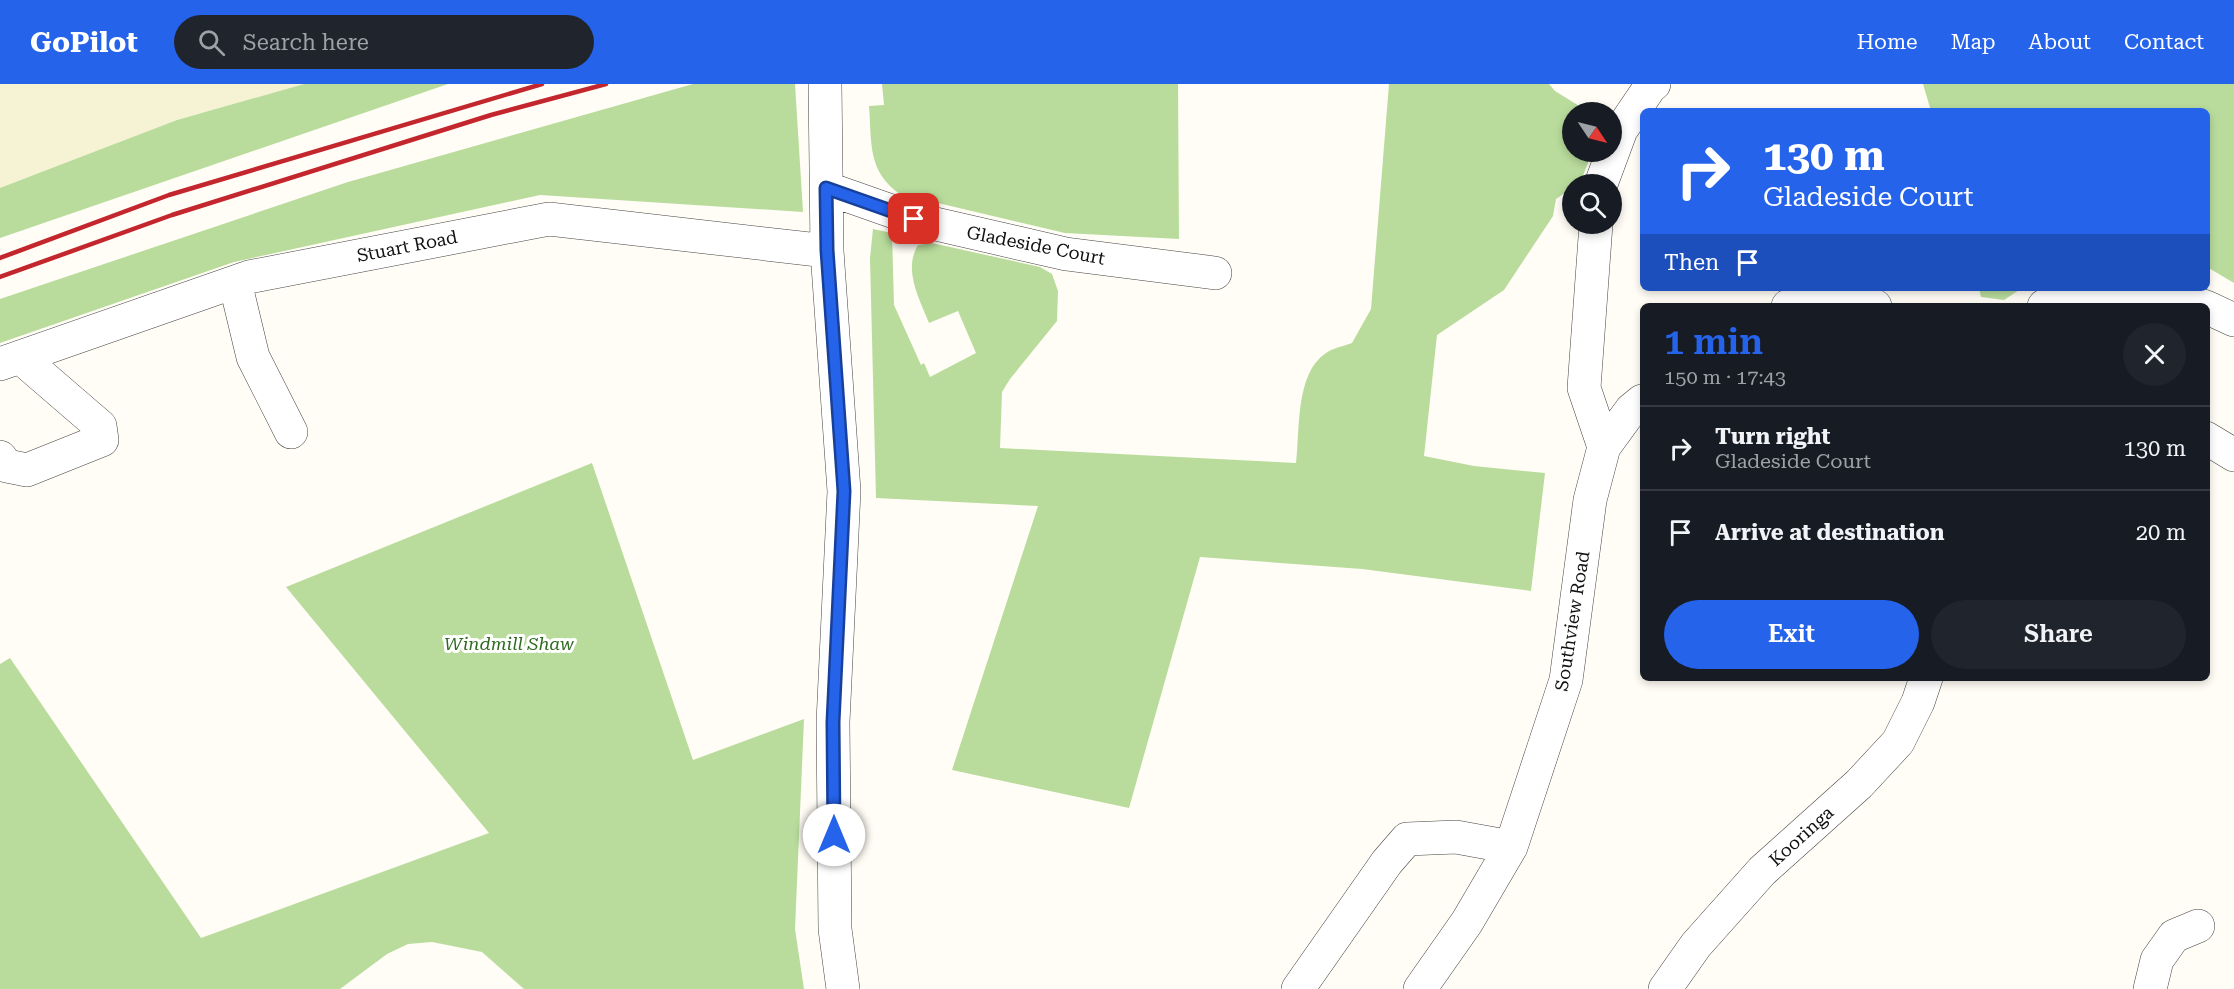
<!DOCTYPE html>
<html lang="en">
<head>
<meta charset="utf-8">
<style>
	:root { --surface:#171b24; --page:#20242c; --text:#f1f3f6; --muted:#9ea1a6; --line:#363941; --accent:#2563eb }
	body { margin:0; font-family:"Roboto Serif",serif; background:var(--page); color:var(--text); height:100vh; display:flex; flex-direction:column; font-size:22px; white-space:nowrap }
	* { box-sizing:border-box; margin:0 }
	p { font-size:20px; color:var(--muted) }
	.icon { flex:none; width:33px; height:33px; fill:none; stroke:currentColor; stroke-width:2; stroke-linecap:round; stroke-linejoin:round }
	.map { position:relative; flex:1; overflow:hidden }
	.details { position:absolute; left:1640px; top:219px; width:570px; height:378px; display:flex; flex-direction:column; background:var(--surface); border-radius:9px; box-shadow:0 3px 9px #0003 }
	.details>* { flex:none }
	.banner { position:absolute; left:1640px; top:24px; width:570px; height:183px; border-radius:9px; box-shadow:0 3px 9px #0003; background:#2563eb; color:#fff; overflow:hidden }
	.needle { width:39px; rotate:125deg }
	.buttons { position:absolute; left:1562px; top:18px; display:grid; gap:12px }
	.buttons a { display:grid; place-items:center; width:60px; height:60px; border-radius:50%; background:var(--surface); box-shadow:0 3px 9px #0003; font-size:30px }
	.pin { position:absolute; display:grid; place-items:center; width:51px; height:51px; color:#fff; margin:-26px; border-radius:12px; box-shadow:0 3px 9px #0006 }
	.me { position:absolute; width:66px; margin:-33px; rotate:0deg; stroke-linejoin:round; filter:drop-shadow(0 0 4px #0008) }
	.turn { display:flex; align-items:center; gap:21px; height:126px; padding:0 24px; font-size:27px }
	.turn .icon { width:78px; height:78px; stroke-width:2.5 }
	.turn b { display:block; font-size:42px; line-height:51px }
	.then { display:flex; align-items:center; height:57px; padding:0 24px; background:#0003; gap:12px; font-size:22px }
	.round { display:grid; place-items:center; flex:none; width:63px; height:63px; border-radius:32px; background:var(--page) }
	.summary { display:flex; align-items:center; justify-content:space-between; height:102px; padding:0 24px }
	h1 { font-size:36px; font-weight:600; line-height:45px; color:var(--accent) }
	.button { display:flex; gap:12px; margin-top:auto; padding:12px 24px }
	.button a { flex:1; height:69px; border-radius:36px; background:var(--accent); color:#fff; font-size:24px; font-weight:600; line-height:69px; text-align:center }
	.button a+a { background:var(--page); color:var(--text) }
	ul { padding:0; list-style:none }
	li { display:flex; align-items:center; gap:18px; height:84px; padding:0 24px; border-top:2px solid var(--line) }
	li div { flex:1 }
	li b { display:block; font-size:22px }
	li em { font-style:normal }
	header { display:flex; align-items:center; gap:36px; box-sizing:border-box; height:84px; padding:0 30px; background:var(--accent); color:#fff }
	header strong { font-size:28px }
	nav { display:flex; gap:33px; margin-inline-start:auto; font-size:21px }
	.search { width:420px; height:54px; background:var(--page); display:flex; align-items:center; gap:15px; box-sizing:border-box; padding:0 21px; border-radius:33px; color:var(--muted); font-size:22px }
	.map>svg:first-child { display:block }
</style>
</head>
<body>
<header>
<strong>GoPilot</strong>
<div class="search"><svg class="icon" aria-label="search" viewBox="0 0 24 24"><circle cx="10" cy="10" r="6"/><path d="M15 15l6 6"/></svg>Search here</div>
<nav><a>Home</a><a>Map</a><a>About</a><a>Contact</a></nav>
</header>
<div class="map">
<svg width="2234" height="905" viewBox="0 0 2234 905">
	<rect width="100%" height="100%" fill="#fffdf5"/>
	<path fill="#f6f3d4" d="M0,0H304L177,36L0,105Z"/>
	<path fill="#b9dc9c" d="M304,0H448L0,154V104L177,36Z
		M693,0H795L803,128L540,111L234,178L0,259V215L348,98Z
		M882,0H1178L1179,155L1065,149L900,110C867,87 872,59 869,22L884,21Z
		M1389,0H1549L1555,7L1589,28H1572V68H1592L1581,97L1572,100V104L1556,115L1553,132L1504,206L1437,251L1424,372L1474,382L1545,389L1531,507L1362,485L1200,473L1129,724L952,686L1038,422L876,414L870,174L873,145L892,149L894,221L921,281L924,279L930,293L976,269L958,227L929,239C919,214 903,186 918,161L932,159L1040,183L1052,190L1058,207L1057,237L1010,295L1002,308L1000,364L1296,379C1300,347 1295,289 1326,269C1333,264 1344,262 1352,259L1371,225Z
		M1923,0H2234V199L2207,183L2206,27H1931Z
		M1979,204H2022L2004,216L1981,213Z
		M592,379L693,676L804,635L795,845L804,905H524L482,868L432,858L408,860L387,870L340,905H0V580L10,574L201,854L489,749L286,503Z"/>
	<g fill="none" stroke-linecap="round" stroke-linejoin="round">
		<g stroke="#444" stroke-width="34">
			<path id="minor" d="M825,0L827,167L844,407L833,638L835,845L843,905
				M1601,100L1621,46L1650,3L1654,0
				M826,104L914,135L1066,170L1215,189
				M235,198L253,273L291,348
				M1788,222L1802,216L1875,222
				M2044,222L2096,209L2166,210L2203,222
				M2206,223L2234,236
				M0,280L249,193L549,135L827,167
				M2206,354L2234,371
				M1604,363L1631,326L1642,317
				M0,373L7,382L27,386L102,356L100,342L20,273
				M1298,905L1387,778L1407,755L1456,753L1511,763
				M1420,905L1467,838L1511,763L1566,596L1590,416L1604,363L1584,304L1596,140
				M1665,905L1696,861L1762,787L1859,700L1898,658L1918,618L1926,594
				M2150,905L2157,876L2174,852L2198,842"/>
		</g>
		<use href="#minor" stroke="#fff" stroke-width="33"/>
		<path stroke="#c4262e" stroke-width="4.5" d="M0,174L169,111L542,0
			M0,193L172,131L491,31L606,0"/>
	</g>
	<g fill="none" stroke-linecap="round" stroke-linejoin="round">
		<g stroke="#184099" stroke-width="15">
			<path id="route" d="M834,751L833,638L844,407L827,166L826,104L914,135"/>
		</g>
		<use href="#route" stroke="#2563eb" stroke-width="10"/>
	</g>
	<g text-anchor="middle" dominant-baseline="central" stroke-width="6" stroke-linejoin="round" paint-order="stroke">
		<g font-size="18" fill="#111" stroke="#fff">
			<text transform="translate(1036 161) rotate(11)">Gladeside Court</text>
			<text transform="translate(407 162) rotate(-11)">Stuart Road</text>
			<text transform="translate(1572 537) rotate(-81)">Southview Road</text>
			<text transform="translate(1801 752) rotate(-42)">Kooringa</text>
		</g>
		<g font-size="18" font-style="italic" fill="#2f6b1f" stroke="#fff">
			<text x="509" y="559">Windmill Shaw</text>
		</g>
	</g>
</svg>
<div class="buttons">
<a><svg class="needle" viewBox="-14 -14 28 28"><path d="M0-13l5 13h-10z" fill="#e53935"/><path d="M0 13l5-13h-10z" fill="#9ea1a6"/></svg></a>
<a><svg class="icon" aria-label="search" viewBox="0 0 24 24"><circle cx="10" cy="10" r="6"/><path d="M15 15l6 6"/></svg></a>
</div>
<div class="pin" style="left:914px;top:135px;background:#d93025"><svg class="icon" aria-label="arrive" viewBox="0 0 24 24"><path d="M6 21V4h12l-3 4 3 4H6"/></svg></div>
<svg class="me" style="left:834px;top:751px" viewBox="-20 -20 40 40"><circle r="19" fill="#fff"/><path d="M0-13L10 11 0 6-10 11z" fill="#2563eb"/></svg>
<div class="banner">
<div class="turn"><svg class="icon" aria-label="right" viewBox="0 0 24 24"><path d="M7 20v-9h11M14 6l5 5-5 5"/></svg><div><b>130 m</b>Gladeside Court</div></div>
<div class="then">Then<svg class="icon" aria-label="arrive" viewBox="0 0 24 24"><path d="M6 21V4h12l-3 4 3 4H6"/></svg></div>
</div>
<section class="details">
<div class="summary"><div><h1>1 min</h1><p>150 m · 17:43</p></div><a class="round"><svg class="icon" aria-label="close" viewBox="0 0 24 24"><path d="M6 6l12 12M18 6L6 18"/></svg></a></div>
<ul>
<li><svg class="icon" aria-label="right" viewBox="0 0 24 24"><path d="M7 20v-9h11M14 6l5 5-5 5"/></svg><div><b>Turn right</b><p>Gladeside Court</p></div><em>130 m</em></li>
<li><svg class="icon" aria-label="arrive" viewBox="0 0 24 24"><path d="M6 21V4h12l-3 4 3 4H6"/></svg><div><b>Arrive at destination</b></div><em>20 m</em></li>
</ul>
<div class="button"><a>Exit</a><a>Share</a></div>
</section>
</div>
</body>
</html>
